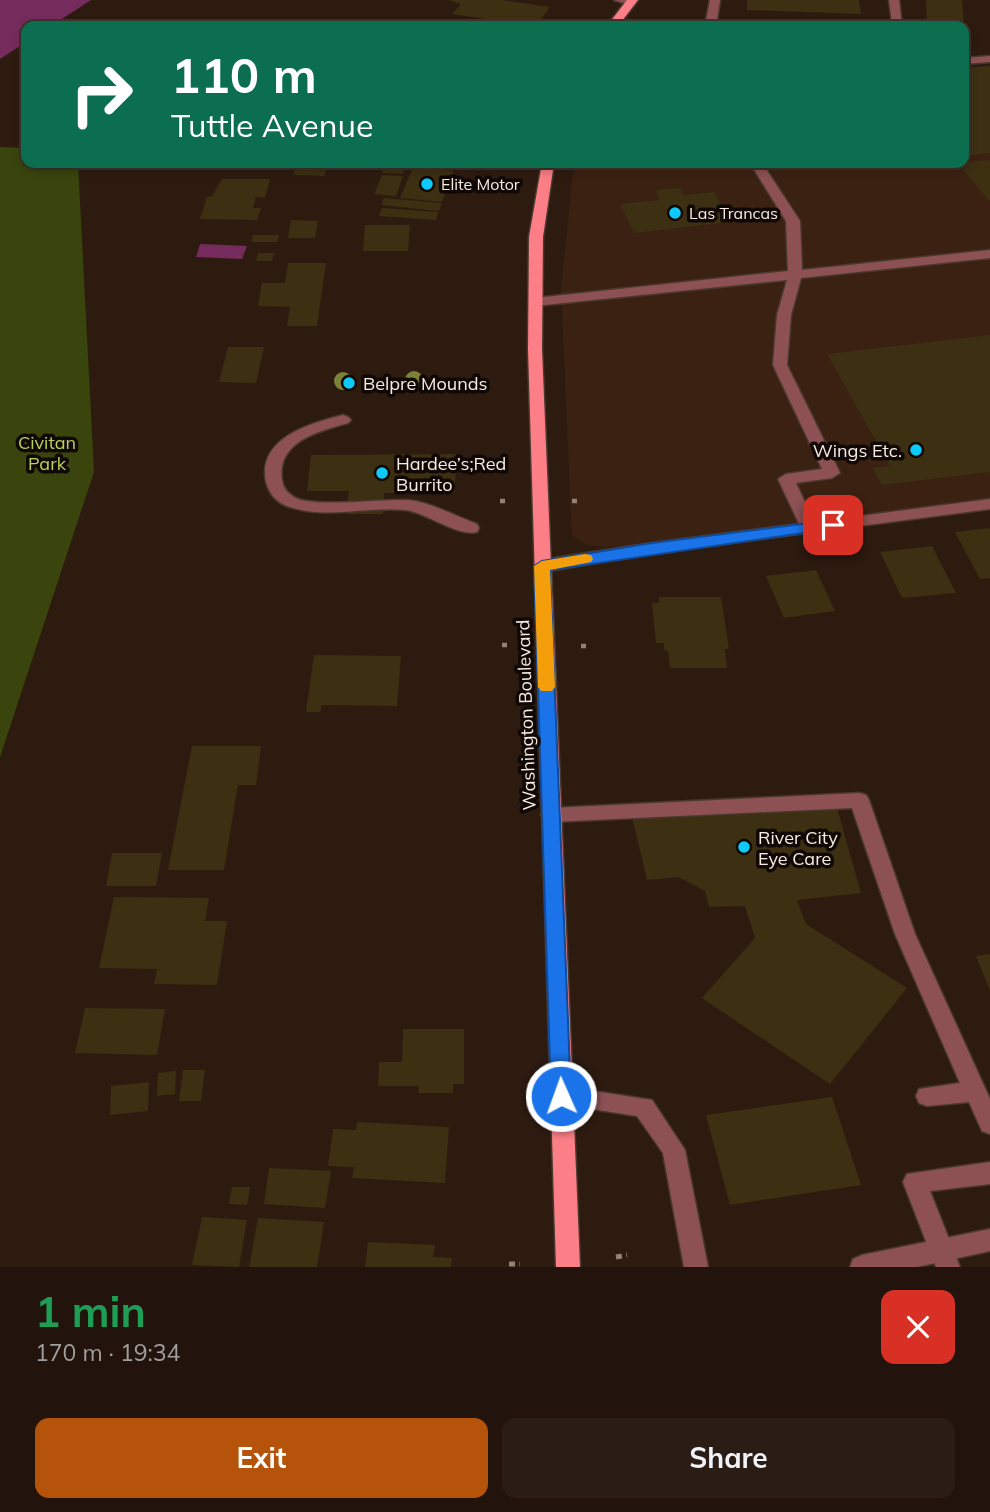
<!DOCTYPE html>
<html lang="en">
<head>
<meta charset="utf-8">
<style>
	:root { --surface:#22140c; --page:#2a1d15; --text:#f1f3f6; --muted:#a29e9d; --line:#3f332d; --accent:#b45309 }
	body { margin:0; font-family:Mulish,sans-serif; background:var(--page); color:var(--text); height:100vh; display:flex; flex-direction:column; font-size:26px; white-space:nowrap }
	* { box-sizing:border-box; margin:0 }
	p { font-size:23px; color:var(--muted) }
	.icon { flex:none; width:38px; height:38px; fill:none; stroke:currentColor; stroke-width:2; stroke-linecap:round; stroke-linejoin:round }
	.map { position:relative; height:1267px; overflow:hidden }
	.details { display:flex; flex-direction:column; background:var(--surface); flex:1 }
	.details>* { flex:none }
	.top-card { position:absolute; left:21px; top:21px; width:948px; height:147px; border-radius:14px; box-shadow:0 4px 10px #0003,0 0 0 2px var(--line); background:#0b6e4f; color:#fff; overflow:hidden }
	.pin { position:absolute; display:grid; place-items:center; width:60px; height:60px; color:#fff; margin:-30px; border-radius:14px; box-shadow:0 4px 10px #0006 }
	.me { position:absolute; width:77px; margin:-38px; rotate:358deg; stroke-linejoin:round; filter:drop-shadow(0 0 5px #0008) }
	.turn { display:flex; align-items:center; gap:24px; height:147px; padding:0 35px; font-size:32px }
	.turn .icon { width:91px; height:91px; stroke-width:2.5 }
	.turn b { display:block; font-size:49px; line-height:60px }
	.round { display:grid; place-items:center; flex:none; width:74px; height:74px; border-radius:14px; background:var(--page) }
	.head { display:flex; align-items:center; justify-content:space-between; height:119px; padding:0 35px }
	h1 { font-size:42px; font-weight:700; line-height:52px; color:#1e9e55 }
	.action { display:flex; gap:14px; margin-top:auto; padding:14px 35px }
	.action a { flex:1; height:80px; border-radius:14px; background:var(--accent); color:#fff; font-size:28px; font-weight:700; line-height:80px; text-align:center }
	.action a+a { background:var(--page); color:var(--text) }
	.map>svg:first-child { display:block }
</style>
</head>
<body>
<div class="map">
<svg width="990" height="1267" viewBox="0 0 990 1267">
	<rect width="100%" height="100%" fill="#2e1b10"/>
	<path fill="#3a2112" d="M990,66V504L652,548L588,546L572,536L561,290L574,163H964V68Z"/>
	<path fill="#3a450d" d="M0,147L26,148V163H78L94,472L0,757Z"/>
	<path fill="#762b5d" d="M0,0H91L51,26H26V42L0,59Z
		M200,244L247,246L242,259L196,257Z"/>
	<path fill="#3c2f12" d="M448,0H502L550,7L536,26H531L452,14L461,4Z
		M747,0H859L861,14L747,10Z
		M926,0H962L964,26H927Z
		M990,66V153L964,156V68Z
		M990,160V200H988L958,163Z
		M297,163H328L324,176L293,175Z
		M385,163H406L403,174L382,173Z
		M413,167L454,171L442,202L400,198Z
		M382,175L403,176L396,196L374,194Z
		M222,179H270L265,198L256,197L253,208H261L257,220L200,219L207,197L212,196Z
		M680,188L684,195L714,192L731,222L634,233L620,204L660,200L656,190Z
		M384,198L442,203L439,211L381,205Z
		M382,208L438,212L436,220L379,216Z
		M291,220L318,221L315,238H288Z
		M365,225H410L408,251H363Z
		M253,235H279L277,242H251Z
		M258,253H274L272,261H256Z
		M288,263H326L317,326H287L290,307L258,306L262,283H285Z
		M990,335V472L882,485L872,468L890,466L827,354Z
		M228,347H264L256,383L219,382Z
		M456,454L455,493H384L383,514H346L349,491H307L311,455Z
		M990,528V578L980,579L955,532Z
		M932,546L956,593L902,598L880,552Z
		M816,570L835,611L784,618L766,576Z
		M659,597H721L729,649H725L727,668H670L668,651L664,650V643H656L652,603H659Z
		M314,655L401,656L397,706L322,705L320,712H306Z
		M192,746H261L256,785H238L224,870H168Z
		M837,808L861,893L797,900L806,924L907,988L830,1084L702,998L755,938L745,906L709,907L705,891L678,877L647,880L632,817Z
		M112,853H162L156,886H106Z
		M114,897L209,898L205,921H227L217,985L154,984L157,969L99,968Z
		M990,954V991L976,956Z
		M85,1008L165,1009L157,1055L75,1053Z
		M403,1029H464V1084H453V1093H418L419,1086H378L379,1062H402Z
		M183,1070H205L201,1101H179Z
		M176,1071L175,1094L157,1096L158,1073Z
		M149,1082L148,1111L110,1115L111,1086Z
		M832,1097L861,1185L730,1205L706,1115Z
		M357,1122L449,1127L445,1183L352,1178L354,1167L328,1166L333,1129L356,1130Z
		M269,1168L331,1171L325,1208L264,1204Z
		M232,1187H250L247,1205L229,1204Z
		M202,1217L247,1220L239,1267L192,1265Z
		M258,1218L324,1222L317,1267H249Z
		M368,1242L435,1245L433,1257L452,1258L451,1267H365Z"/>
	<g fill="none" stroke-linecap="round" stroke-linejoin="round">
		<g stroke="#4a382e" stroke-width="3">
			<path id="service" d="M614,0H635L636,2L631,5Z
				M710,0H720L716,26H705Z
				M889,0H899L902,26H888L892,23Z
				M451,22L463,24L465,26H446Z
				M750,163H762L800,221L802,270L990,250V258L801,278L791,315L787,365L840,473L832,478L796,483L817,528L809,533L801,528L778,479L786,474L822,469L773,365L777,315L787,280L535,306L528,302L535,298L788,271L786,221Z
				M343,415L348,417L351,420L348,423C320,431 276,441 282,480C283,489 289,495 298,499C323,507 377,499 406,500C428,501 455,516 477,524L479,528L477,532C457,537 426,512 405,510C367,506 324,520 287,506C276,502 269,493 266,482C257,438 311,423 343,415Z
				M859,793L866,795L869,800L915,934L990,1099V1134L982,1131L969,1102L927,1106L919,1103L916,1096L919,1089L960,1083L895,934L852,808L551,822L544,820L541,815L544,810L551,808Z
				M561,1086L652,1100L685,1150L708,1267H684L663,1153L637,1116L553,1103L550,1096L553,1089Z
				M990,1162V1184L930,1191L960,1267H936L903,1182L907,1174Z"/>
		</g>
		<g stroke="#4a382e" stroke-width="3">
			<path id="minor" d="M990,56V62L964,64V58Z
				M990,499V509L652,553L542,572L534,566L542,560L652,543Z
				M990,1229V1251L917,1267H850L853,1259L862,1255Z"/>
		</g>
		<g stroke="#4a382e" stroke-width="3">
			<path id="primary" d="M627,0H638L618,26H607Z
				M542,163H554L543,237L542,349L580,1267H556L528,349L529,237Z"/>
		</g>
		<path stroke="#918178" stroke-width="4.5" stroke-dasharray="5 3.5" stroke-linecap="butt" d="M500,501H507
			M572,501H579
			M502,645H509
			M581,646H589"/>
		<path stroke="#918178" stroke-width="5" stroke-dasharray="6 4.5" stroke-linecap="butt" d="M616,1257L627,1255
			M509,1264H520"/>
		<use href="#service" fill="#8d5154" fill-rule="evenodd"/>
		<use href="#minor" fill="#8d5154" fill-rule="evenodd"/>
		<use href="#primary" fill="#fc7e87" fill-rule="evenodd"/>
	</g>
	<g fill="#7b8139">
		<circle cx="414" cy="380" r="9"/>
		<circle cx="343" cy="381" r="9"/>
	</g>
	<path fill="#1a73e8" stroke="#114b97" stroke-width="2" d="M833,520L838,521L840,525L838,528L550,570L571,1096L568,1103L561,1105L553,1103L551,1096L534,566L542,561L652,543Z"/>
	<path fill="#f59e0b" d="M585,554L591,555L593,559L591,562L550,570L555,687L552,691H541L538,687L534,566L542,561Z"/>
	<g fill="#0dcafa" stroke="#100804" stroke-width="2.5">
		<circle cx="427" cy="184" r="7"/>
		<circle cx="675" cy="213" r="7"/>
		<circle cx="349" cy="383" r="7"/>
		<circle cx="916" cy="450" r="7"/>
		<circle cx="382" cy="473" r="7"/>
		<circle cx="744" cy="847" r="7"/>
	</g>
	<g text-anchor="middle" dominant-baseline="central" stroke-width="7" stroke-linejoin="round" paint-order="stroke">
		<g font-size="16" fill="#f9ece4" stroke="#100804" text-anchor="start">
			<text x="441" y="184">Elite Motor</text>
			<text x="689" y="213">Las Trancas</text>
		</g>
		<g font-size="18" fill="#f9ece4" stroke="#100804" text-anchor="start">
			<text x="363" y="383">Belpre Mounds</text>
			<text x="902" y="450" text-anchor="end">Wings Etc.</text>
			<text x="396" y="463">Hardee’s;Red<tspan x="396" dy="21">Burrito</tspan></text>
			<text x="758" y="837">River City<tspan x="758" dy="21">Eye Care</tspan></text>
		</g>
		<g font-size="18" fill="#bad45a" stroke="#100804">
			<text x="47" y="442">Civitan<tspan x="47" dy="21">Park</tspan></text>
		</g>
		<g font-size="18" fill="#f9ece4" stroke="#100804">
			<text transform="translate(526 715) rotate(-92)">Washington Boulevard</text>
		</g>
	</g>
</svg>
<div class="pin" style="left:833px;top:525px;background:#d93025"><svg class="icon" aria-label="arrive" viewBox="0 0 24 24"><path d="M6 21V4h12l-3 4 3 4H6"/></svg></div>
<svg class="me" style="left:561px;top:1096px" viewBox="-20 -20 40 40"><circle r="17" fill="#1a73e8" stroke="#fff" stroke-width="3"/><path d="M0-11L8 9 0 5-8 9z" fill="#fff"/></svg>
<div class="top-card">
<div class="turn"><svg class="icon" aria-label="right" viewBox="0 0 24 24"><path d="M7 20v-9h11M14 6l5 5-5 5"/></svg><div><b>110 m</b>Tuttle Avenue</div></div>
</div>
</div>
<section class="details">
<div class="head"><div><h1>1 min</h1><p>170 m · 19:34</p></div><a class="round" style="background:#d93025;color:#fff"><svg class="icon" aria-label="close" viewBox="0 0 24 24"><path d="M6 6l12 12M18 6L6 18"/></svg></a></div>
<div class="action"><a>Exit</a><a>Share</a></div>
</section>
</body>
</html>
